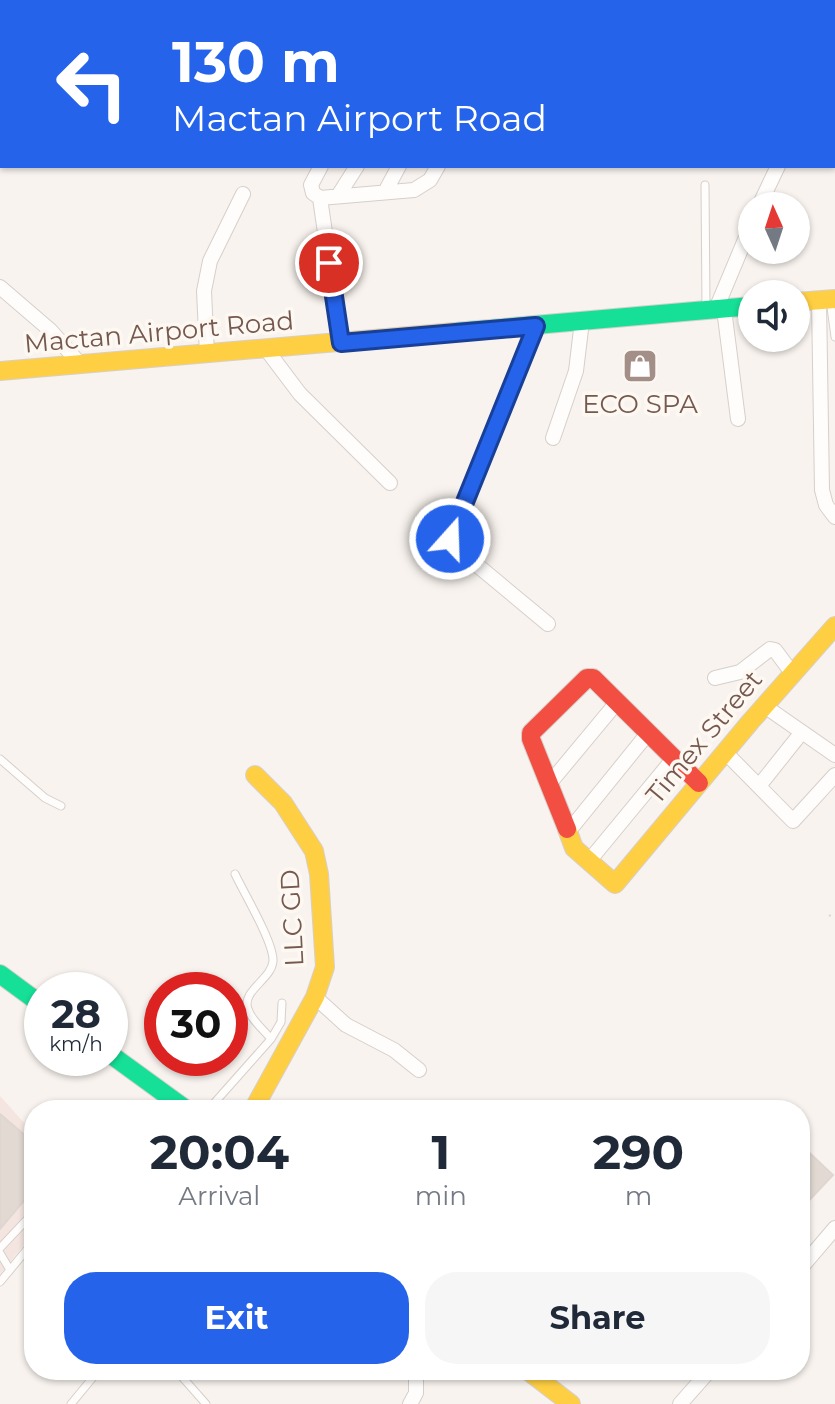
<!DOCTYPE html>
<html lang="en">
<head>
<meta charset="utf-8">
<style>
	:root { --surface:#fff; --page:#f6f6f7; --text:#1f2937; --muted:#747a83; --accent:#2563eb }
	body { margin:0; font-family:Montserrat,sans-serif; background:var(--page); color:var(--text); height:100vh; display:flex; flex-direction:column; font-size:30px; white-space:nowrap }
	* { box-sizing:border-box; margin:0 }
	p { font-size:26px; color:var(--muted) }
	.icon { flex:none; width:44px; height:44px; fill:none; stroke:currentColor; stroke-width:2; stroke-linecap:round; stroke-linejoin:round }
	.map { position:relative; flex:1; overflow:hidden }
	.panel { position:absolute; left:24px; top:1100px; width:786px; height:280px; display:flex; flex-direction:column; background:var(--surface); border-radius:32px; box-shadow:0 2px 6px #0004 }
	.panel>* { flex:none }
	.hud { position:absolute; left:0px; top:0px; width:836px; height:168px; box-shadow:0 2px 6px #0004; background:#2563eb; color:#fff; overflow:hidden }
	.needle { width:52px; rotate:357deg }
	.tools { position:absolute; left:738px; top:192px; display:grid; gap:16px }
	.tools a { display:grid; place-items:center; width:72px; height:72px; border-radius:50%; background:var(--surface); box-shadow:0 2px 6px #0004; font-size:40px }
	.speed { position:absolute; left:24px; top:972px; display:flex; gap:16px; font-size:40px; font-weight:700; text-align:center }
	.speed>* { display:grid; place-content:center; width:104px; height:104px; border-radius:50%; background:var(--surface); box-shadow:0 2px 6px #0004; line-height:1 }
	.speed small { font-size:20px; font-weight:400 }
	.speed .limit { border:12px solid #d22; background:#fff; color:#111 }
	.pin { position:absolute; display:grid; place-items:center; width:68px; height:68px; color:#fff; margin:-34px; border:4px solid #fff; border-radius:50%; box-shadow:0 2px 8px #0007 }
	.me { position:absolute; width:88px; margin:-44px; rotate:20deg; stroke-linejoin:round; filter:drop-shadow(0 0 6px #0008) }
	.turn { display:flex; align-items:center; gap:28px; height:168px; padding:0 40px; font-size:36px }
	.turn .icon { width:104px; height:104px; stroke-width:2.5 }
	.turn b { display:block; font-size:56px; line-height:68px }
	.eta { display:flex; justify-content:space-evenly; align-items:center; height:136px; text-align:center }
	.eta b { font-size:48px; font-weight:700; line-height:56px }
	.cta { display:flex; gap:16px; margin-top:auto; padding:16px 40px }
	.cta a { flex:1; height:92px; border-radius:32px; background:var(--accent); color:#fff; font-size:32px; font-weight:700; line-height:92px; text-align:center }
	.cta a+a { background:var(--page); color:var(--text) }
	.map>svg:first-child { display:block }
</style>
</head>
<body>
<div class="map">
<svg width="835" height="1404" viewBox="0 0 835 1404">
	<rect width="100%" height="100%" fill="#f8f3ee"/>
	<path fill="#f4e5e0" d="M0,1096L34,1134V1233L0,1274Z"/>
	<path fill="#e2d9d3" stroke="#e0d6d1" stroke-width="2" d="M0,1114L34,1143V1189L0,1229Z
		M800,1144L833,1175L800,1210Z"/>
	<g fill="none" stroke-linecap="round" stroke-linejoin="round">
		<g stroke="#d6cfca" stroke-width="9">
			<path id="lane" d="M705,185L706,308
				M830,300L835,337
				M0,759L45,798L61,806
				M235,874C244,893 274,943 273,961C272,979 241,991 248,1009C251,1020 264,1030 271,1039
				M208,1110L271,1039L281,1022L282,1003
				M0,1248L34,1212
				M0,1253L10,1270
				M0,1282L34,1241
				M176,1370L206,1404
				M71,1404L99,1370"/>
		</g>
		<g stroke="#d6cfca" stroke-width="16">
			<path id="street" d="M834,56L835,54
				M385,192L399,166
				M338,196L357,166
				M320,198L313,193L311,185L321,166
				M759,206L778,166
				M0,287L50,330L80,364
				M819,300L822,490L826,505L835,517
				M716,309L752,223
				M724,309L738,419
				M536,326L450,539L454,546L548,624
				M341,343L320,198L414,190L430,180L438,166
				M266,349L300,394L390,483
				M207,354L204,291L210,261L243,194
				M553,438L576,371L582,321
				M715,678L740,672L770,649L775,650L792,673
				M763,705L835,755
				M724,751L793,821L835,775
				M549,784L618,701
				M759,786L802,732
				M568,832L649,732
				M589,861L674,758
				M315,997L346,1025L394,1050L419,1070
				M800,1269L835,1228
				M410,1404L416,1393V1370
				M680,1404L710,1370"/>
		</g>
		<g stroke="#d7cfca" stroke-width="20">
			<path id="fast" d="M455,332L752,306
				M0,974L42,1005
				M110,1054L187,1110"/>
		</g>
		<g stroke="#d7cfca" stroke-width="20">
			<path id="slow" d="M796,302L835,299
				M0,371L455,332
				M567,829L574,848L615,884L751,721L835,626
				M253,1110L315,997L325,967L319,874L314,851L283,803L255,775
				M527,1370L571,1404"/>
		</g>
		<g stroke="#d7cfca" stroke-width="20">
			<path id="jam" d="M567,829L531,739V733L587,678H593L699,783"/>
		</g>
		<path stroke="#dad3d0" stroke-width="2" stroke-dasharray="2 6" stroke-linecap="butt" d="M829,915L835,919"/>
		<use href="#lane" stroke="#fefdfc" stroke-width="7"/>
		<use href="#street" stroke="#fefdfc" stroke-width="14"/>
		<use href="#fast" stroke="#16e098" stroke-width="18"/>
		<use href="#slow" stroke="#ffcf43" stroke-width="18"/>
		<use href="#jam" stroke="#f24e42" stroke-width="18"/>
	</g>
	<g fill="none" stroke-linecap="round" stroke-linejoin="round">
		<g stroke="#184099" stroke-width="20">
			<path id="route" d="M329,263L341,343L536,326L450,539"/>
		</g>
		<use href="#route" stroke="#2563eb" stroke-width="14"/>
	</g>
	<defs>
		<g id="shop-square" transform="scale(1.8)"><rect x="-9" y="-9" width="18" height="18" rx="4" fill="#a38f87" stroke="#fef8f2"/><path d="M-5-2.5h2.3a2.7 3.5 0 0 1 5.4 0H5L5.5 6h-11ZM-1.5-2.5h3a1.5 2.3 0 0 0-3 0Z" fill="#fff"/></g>
	</defs>
	<g fill-rule="evenodd">
		<use href="#shop-square" x="640" y="366"/>
	</g>
	<g text-anchor="middle" dominant-baseline="central" stroke-width="7" stroke-linejoin="round" paint-order="stroke">
		<g font-size="26" fill="#75594f" stroke="#fef8f2">
			<text transform="translate(159 332) rotate(-5)">Mactan Airport Road</text>
			<text transform="translate(704 737) rotate(-50)">Timex Street</text>
			<text transform="translate(292 918) rotate(-93)">LLC GD</text>
		</g>
		<g font-size="26" fill="#75594f" stroke="#fef8f2">
			<text x="640" y="404">ECO SPA</text>
		</g>
	</g>
</svg>
<div class="tools">
<a><svg class="needle" viewBox="-14 -14 28 28"><path d="M0-13l5 13h-10z" fill="#e53935"/><path d="M0 13l5-13h-10z" fill="#747a83"/></svg></a>
<a><svg class="icon" aria-label="sound" viewBox="0 0 24 24"><path d="M4 9h4l5-4v14l-5-4H4zM17 9q2 3 0 6"/></svg></a>
</div>
<div class="speed"><div>28<small>km/h</small></div><div class="limit">30</div></div>
<div class="pin" style="left:329px;top:263px;background:#d93025"><svg class="icon" aria-label="arrive" viewBox="0 0 24 24"><path d="M6 21V4h12l-3 4 3 4H6"/></svg></div>
<svg class="me" style="left:450px;top:539px" viewBox="-20 -20 40 40"><circle r="17" fill="#2563eb" stroke="#fff" stroke-width="3"/><path d="M0-11L8 9 0 5-8 9z" fill="#fff"/></svg>
<div class="hud">
<div class="turn"><svg class="icon" aria-label="left" viewBox="0 0 24 24"><path d="M17 20v-9H6M10 6l-5 5 5 5"/></svg><div><b>130 m</b>Mactan Airport Road</div></div>
</div>
<section class="panel">
<div class="eta">
<div><b>20:04</b><p>Arrival</p></div>
<div><b>1</b><p>min</p></div>
<div><b>290</b><p>m</p></div>
</div>
<div class="cta"><a>Exit</a><a>Share</a></div>
</section>
</div>
</body>
</html>
